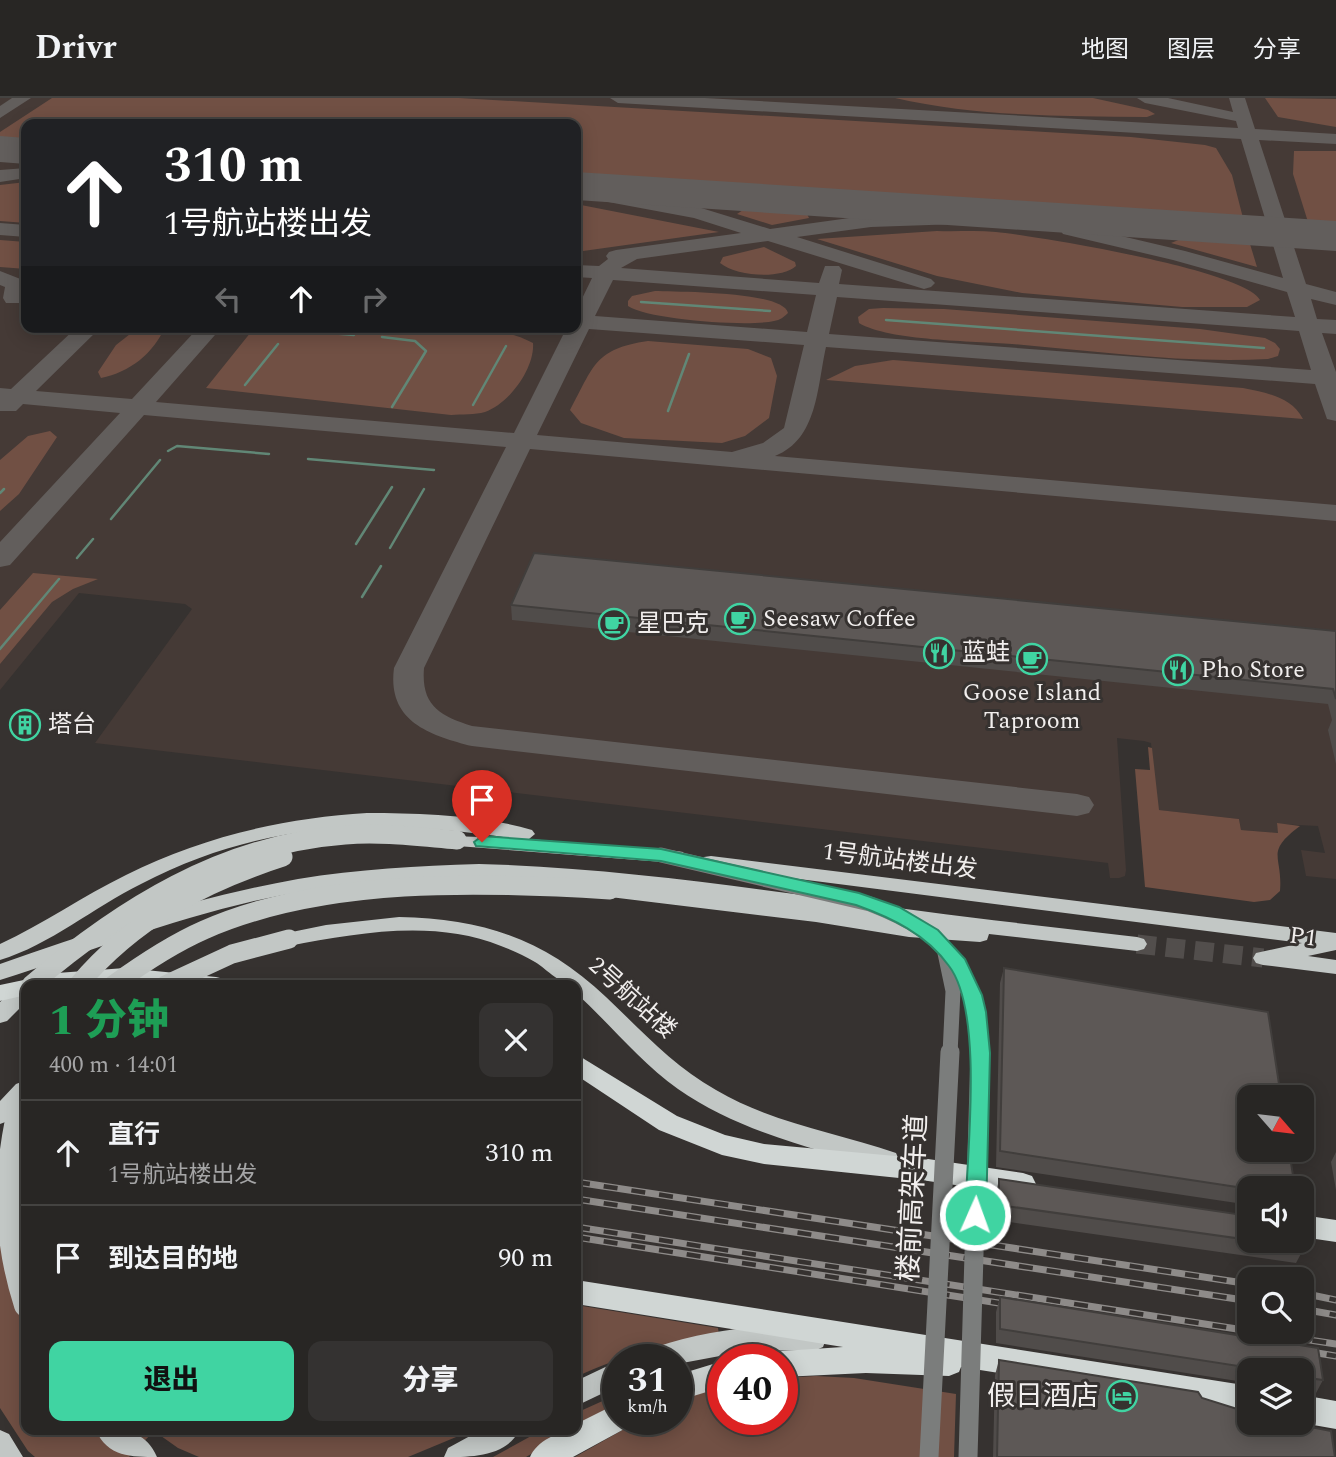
<!DOCTYPE html>
<html lang="zh">
<head>
<meta charset="utf-8">
<style>
	:root { --surface:#282624; --page:#343231; --text:#f1f3f6; --muted:#a5a5a6; --line:#444341; --accent:#40d4a2 }
	body { margin:0; font-family:Spectral,"Noto Sans SC",serif; background:var(--page); color:var(--text); height:100vh; display:flex; flex-direction:column; font-size:26px; white-space:nowrap }
	* { box-sizing:border-box; margin:0 }
	p { font-size:23px; color:var(--muted) }
	.icon { flex:none; width:38px; height:38px; fill:none; stroke:currentColor; stroke-width:2; stroke-linecap:round; stroke-linejoin:round }
	.map { position:relative; flex:1; overflow:hidden }
	.side { position:absolute; left:21px; top:882px; width:560px; height:455px; display:flex; flex-direction:column; background:var(--surface); border-radius:14px; box-shadow:0 4px 18px #0003,0 0 0 2px var(--line) }
	.side>* { flex:none }
	.top-card { position:absolute; left:21px; top:21px; width:560px; height:214px; border-radius:14px; box-shadow:0 4px 18px #0003,0 0 0 2px var(--line); background:#202124; color:#fff; overflow:hidden }
	.needle { width:46px; rotate:118deg }
	.buttons { position:absolute; left:1237px; top:987px; display:grid; gap:14px }
	.buttons a { display:grid; place-items:center; width:77px; height:77px; border-radius:14px; background:var(--surface); box-shadow:0 4px 18px #0003,0 0 0 2px var(--line); font-size:35px }
	.speed { position:absolute; left:602px; top:1246px; display:flex; gap:14px; font-size:35px; font-weight:700; text-align:center }
	.speed>* { display:grid; place-content:center; width:91px; height:91px; border-radius:50%; background:var(--surface); box-shadow:0 4px 18px #0003,0 0 0 2px var(--line); line-height:1 }
	.speed small { font-size:18px; font-weight:400 }
	.speed .limit { border:10px solid #d22; background:#fff; color:#111 }
	.pin { position:absolute; display:grid; place-items:center; width:60px; height:60px; color:#fff; margin:-72px -30px; border-radius:50% 50% 50% 0; rotate:-45deg; box-shadow:0 0 7px #0007 }
	.pin .icon { rotate:45deg }
	.me { position:absolute; width:77px; margin:-38px; rotate:2deg; stroke-linejoin:round; filter:drop-shadow(0 0 5px #0008) }
	.turn { display:flex; align-items:center; gap:24px; height:147px; padding:0 28px; font-size:32px }
	.turn .icon { width:91px; height:91px; stroke-width:2.5 }
	.turn b { display:block; font-size:49px; line-height:60px }
	.lanes { display:flex; align-items:center; height:66px; padding:0 28px; background:#0003; justify-content:center; gap:35px; direction:ltr }
	.lanes .off { opacity:.35 }
	.round { display:grid; place-items:center; flex:none; width:74px; height:74px; border-radius:14px; background:var(--page) }
	.overview { display:flex; align-items:center; justify-content:space-between; height:119px; padding:0 28px }
	h1 { font-size:42px; font-weight:800; line-height:52px; color:#1e9e55 }
	.button { display:flex; gap:14px; margin-top:auto; padding:14px 28px }
	.button a { flex:1; height:80px; border-radius:14px; background:var(--accent); color:#111; font-size:28px; font-weight:800; line-height:80px; text-align:center }
	.button a+a { background:var(--page); color:var(--text) }
	ul { padding:0; list-style:none }
	li { display:flex; align-items:center; gap:21px; height:105px; padding:0 28px; border-top:2px solid var(--line) }
	li div { flex:1 }
	li b { display:block; font-size:26px }
	li em { font-style:normal }
	header { display:flex; align-items:center; gap:42px; box-sizing:border-box; height:98px; padding:0 35px; background:var(--surface); border-bottom:2px solid var(--line) }
	header strong { font-size:33px }
	nav { display:flex; gap:38px; margin-inline-start:auto; font-size:24px }
	.map>svg:first-child { display:block }
</style>
</head>
<body>
<header>
<strong>Drivr</strong>
<nav><a>地图</a><a>图层</a><a>分享</a></nav>
</header>
<div class="map">
<svg width="1336" height="1359" viewBox="0 0 1336 1359">
	<rect width="100%" height="100%" fill="#363230"/>
	<path fill="#453a36" fill-rule="evenodd" d="M0,0H1336V781L1306,778L1301,752L1325,755L1318,728L1277,726L1279,735L1241,732L1239,721L1158,712L1151,645L1144,643L1117,640L1126,772L1125,778L1119,780H1110L1108,765L95,645L192,511L185,506L79,495L0,592ZM26,26H576V229H26Z"/>
	<path fill="#715044" d="M52,0H459L1131,39L1205,47L1216,50L1232,77L1243,120L576,77V26H26V42L0,40V34Z
		M895,0H1093L1148,12L1155,16L1147,19C1064,18 977,19 895,0Z
		M1265,0L1336,1V29L1278,19Z
		M1294,53H1336V126L1308,124L1293,76Z
		M26,84V125L0,123V87Z
		M576,106L719,134L576,154Z
		M743,112L807,116L809,120L772,127L737,116Z
		M937,133C956,134 976,132 996,134C1036,138 1245,172 1260,202L1247,209H1182L1022,195L937,178L817,141Z
		M1181,141L1250,146L1257,169L1171,145Z
		M0,142L26,144V171L0,169Z
		M764,149L795,164L796,168C780,182 736,178 720,165L723,159Z
		M655,193C678,194 783,193 788,215C784,219 780,222 774,223C749,229 649,222 628,208V203L632,198Z
		M883,210L944,211L1200,231L1265,240L1275,245L1280,251L1278,258L1268,261C1185,266 1095,253 1012,246C974,243 889,243 859,225L858,219L869,211Z
		M139,229H165C153,256 130,274 101,280L98,274L116,247Z
		M255,229H468C492,231 512,234 533,245C535,270 509,306 485,314C475,317 462,316 451,317L206,290Z
		M648,243L748,251L771,260L777,278L769,320L745,338L722,345L624,340L581,325L570,312C594,268 594,251 648,243Z
		M893,262L1243,290C1266,295 1291,298 1303,321L826,282L855,268Z
		M50,333L57,339L19,396L0,413V362L28,338Z
		M33,475L98,481L73,491L52,504L0,566V512Z
		M1148,649L1152,650L1159,712L1239,721L1241,732L1278,735L1277,725L1300,728C1264,755 1283,757 1280,793L1270,802L1254,804L1145,789L1135,671L1150,672Z
		M0,1115L26,1120V1332H473L408,1359H199L178,1350L154,1333L129,1359H35L28,1353L0,1310Z
		M576,1207L718,1230L719,1237C668,1246 622,1257 576,1279Z
		M816,1278L854,1280L956,1296L954,1359H575L642,1321H677V1302L723,1289V1321H782V1280Z
		M618,1296V1310L576,1330V1315Z
		M542,1332H572L526,1359H493Z"/>
	<g fill="none" stroke-linecap="round" stroke-linejoin="round">
		<path stroke="#618776" stroke-width="2.5" d="M641,204L770,213
			M886,222L1264,250
			M280,231L354,237
			M382,239L415,243L426,253L392,309
			M245,287L278,246
			M473,307L506,248
			M668,313L689,256
			M168,353L177,348L269,356
			M308,361L434,372
			M0,395L4,391
			M111,421L160,362
			M356,446L392,389
			M390,450L424,391
			M77,460L93,441
			M362,499L381,468
			M0,551L59,481"/>
		<path fill="#625e5c" fill-rule="evenodd" d="M12,0H31L0,20V8Z
			M610,0H705L1238,30L1236,23L1145,5L1137,0H1168L1233,14L1229,0H1245L1255,31L1336,36V46L1259,42L1306,186L1336,194V207L1311,201L1317,221L1336,222V236L1322,235L1336,274V323L1327,321L1315,286L826,249C817,289 818,341 775,358L1336,407V423L530,351L424,570C421,607 439,618 472,628L1077,696L1089,699L1094,707L1089,715L1077,718L472,648C429,637 387,623 394,570L506,349L144,317L10,467L0,469V444L120,315L23,306L16,313H0V290L11,291L77,229H101L36,293L132,301L199,229H222L156,304L514,335L567,229H576V213L592,180L576,179V167L599,168L608,161L606,158L609,154L616,152L741,135L694,120L576,98V86L698,109L770,131L871,117L987,113L1101,117L1108,119L1111,123L1108,127L1079,128L1185,153L1283,180L1241,41L618,5ZM987,125L1064,128L1060,132L1063,136L1173,162L1287,194L1295,219L839,186L842,172L839,168H825L819,185L621,170L637,161L768,143L924,191L931,189L935,185L931,181L797,139L871,129ZM613,182L816,197L807,234L595,218ZM837,199L1299,233L1311,272L829,236ZM589,231L804,247L784,330L763,345L732,354L537,337Z
			M26,70V80L0,84V72Z
			M0,125L26,127V139L0,137Z
			M0,173L23,182L26,186L22,205H6L3,200L5,189L0,187Z"/>
		<path fill="#625e5c" fill-rule="evenodd" d="M0,38L26,40V66L0,64Z
			M576,74L1336,123V153L576,102Z"/>
		<path stroke="#524e4c" stroke-width="19" stroke-dasharray="19 10" stroke-linecap="butt" d="M1137,846L1263,860"/>
		<path fill="#c2c7c5" fill-rule="evenodd" d="M367,715C419,715 482,717 532,732L535,736L529,741L676,753L683,754L685,759L683,764L676,765L457,748L451,746L448,742L451,738L510,740C377,720 263,723 141,786C94,809 50,847 0,862V846C43,826 83,798 126,777C201,739 284,720 367,715Z
			M711,758L1336,835V852L1308,858L1336,862V876L1263,867L1256,865L1253,860L1256,855L1302,845L704,769L702,764L704,759Z
			M479,766C628,770 774,794 921,813C993,823 1065,830 1137,839L1144,841L1147,846L1144,851L1137,853L989,836L987,842L980,844L909,839L816,824L610,799L603,797L601,792L608,786C489,777 371,777 254,803C167,823 85,855 0,882V866C97,832 196,799 298,781C358,771 418,768 479,766Z
			M399,819C484,821 545,841 606,899C641,932 673,968 716,992C772,1025 835,1034 896,1055L899,1062L896,1069L888,1071C816,1052 740,1034 678,991C640,964 610,926 576,895V887C560,887 548,872 535,864C525,858 512,852 501,848C434,821 357,835 289,848L282,846L279,841L282,836L326,827Z
			M26,884L34,887H26V904L7,923L0,925V904L19,887Z
			M24,983L26,984V1004L8,1023L0,1026V1003L16,986Z
			M752,1229H814L823,1233L826,1241L823,1249L814,1253L752,1252L677,1266V1262H640L643,1254C678,1240 715,1233 752,1229Z
			M618,1263V1288L576,1308V1283Z
			M0,1332L9,1336L23,1359H0Z
			M96,1332C122,1331 145,1331 157,1359C132,1359 107,1359 96,1332Z
			M481,1332H519C507,1359 470,1359 444,1359L448,1350Z"/>
		<path fill="#d0d6d4" fill-rule="evenodd" d="M125,870L216,879L224,881L227,887H26V897L0,903V887L57,875Z
			M576,956L677,1018L725,1037L764,1046L928,1061L1023,1075L1032,1078L1036,1086L1032,1094L1023,1097L928,1083L764,1066L722,1057L659,1032L576,977Z
			M1302,1117L1336,1122V1144L1302,1139Z
			M576,1182L1250,1288V1315L961,1269L959,1274L949,1278L866,1275L782,1279V1262H770L772,1257L782,1253L843,1249L576,1206Z
			M723,1263V1289L677,1303V1277Z
			M1302,1297L1336,1303V1331L1302,1325Z
			M618,1305V1321H631L628,1329L573,1359H530C536,1344 559,1332 576,1332V1326Z"/>
		<g stroke="#8e8b89" stroke-width="7">
			<path id="rail" d="M576,1084L1250,1186
				M576,1101L1250,1203
				M576,1129L1250,1233
				M576,1139L1018,1208
				M1302,1195L1336,1202
				M1302,1211L1336,1217
				M1257,1234L1336,1246
				M1299,1252L1336,1258"/>
		</g>
		<use href="#rail" stroke="#363230" stroke-width="4.5" stroke-dasharray="14" stroke-linecap="butt"/>
		<path stroke="#7b7d7c" stroke-width="15" d="M661,757L870,806C950,837 972,871 980,956
			M945,855L953,893L950,956"/>
		<path stroke="#7b7d7c" stroke-width="19" d="M929,1359L950,954
			M968,1359L980,954"/>
		<path stroke="#c2c7c5" stroke-width="19" d="M31,887C121,810 223,746 345,737C382,734 420,739 457,742
			M78,887C134,821 202,785 283,759
			M113,887C142,866 172,846 204,832C324,779 482,784 610,792
			M165,887L232,856L289,841"/>
		<path stroke="#c2c7c5" stroke-width="24" d="M23,997C4,1069 3,1136 26,1207"/>
	</g>
	<path fill="#504c4a" d="M511,507L1336,533V666L1328,632L1332,622L1328,606L512,522Z
		M38,616L40,624L29,631L20,633L15,631L12,624Z
		M1004,870L1250,1090V1107L996,1069L1000,885Z
		M1336,1054V1092L1331,1064Z
		M999,1081L1304,1150L1296,1165L995,1122L996,1096Z
		M1000,1199L1318,1250L1323,1282L1315,1297L1308,1296L1307,1308L1302,1318V1272H1250V1285L996,1245V1214Z
		M999,1262L1202,1300L1335,1359H993L995,1277Z"/>
	<path fill="#413e3c" d="M38,616L40,624L29,631L20,633L18,625Z"/>
	<path fill="#5d5856" stroke="#413e3c" stroke-width="2" d="M534,455L1336,533V601L1333,591L511,507Z
		M23,614L38,616L26,624L18,625L12,624V620Z
		M1004,870L1268,914L1281,999H1250V1052H1289L1295,1090L1250,1091L1000,1053Z
		M999,1081L1250,1118V1142L999,1107Z
		M1302,1140L1304,1150L1252,1143H1302Z
		M1000,1199L1318,1250L1323,1282L1308,1280L1307,1308H1302V1272H1258V1271L1000,1231Z
		M999,1262L1198,1294L1202,1300L1250,1315V1325H1290L1331,1333L1335,1359H997Z"/>
	<path fill="#40d4a2" stroke="#2a8a69" stroke-width="2" d="M482,738L661,751L859,795L899,809L938,832L965,861L982,897L986,914L990,955L986,1117L983,1123L975,1126L968,1123L965,1117C967,1057 984,914 949,868C926,836 892,820 856,807L661,763L476,748L474,744Z"/>
	<defs>
		<g id="cafe-ring" transform="scale(1.575)"><circle r="9.5" fill="#363230" stroke="#40d4a2" stroke-width="1.5"/><path d="M-5.5-4.5H6V0H3Q3 3.5 0 3.5H-2.5Q-5.5 3.5-5.5 0ZM3-3.2v2h1.7v-2ZM-6 4.5H4V6H-6Z" fill="#40d4a2"/></g>
		<g id="restaurant-ring" transform="scale(1.575)"><circle r="9.5" fill="#363230" stroke="#40d4a2" stroke-width="1.5"/><path d="M-5-6h1v4h1v-4h1v4h1v-4h1v5L-1.5 .5V6h-2V.5L-5-1ZM5-6V6H3V1.5H1.5Q1.5-4 5-6Z" fill="#40d4a2"/></g>
		<g id="building-ring" transform="scale(1.575)"><circle r="9.5" fill="#363230" stroke="#40d4a2" stroke-width="1.5"/><path d="M-4-6H4V6H1V3H-1V6H-4ZM-2.5-4.3h1.7v1.8h-1.7ZM.8-4.3h1.7v1.8H.8ZM-2.5-1h1.7V.8h-1.7ZM.8-1h1.7V.8H.8Z" fill="#40d4a2"/></g>
		<g id="hotel-ring" transform="scale(1.575)"><circle r="9.5" fill="#363230" stroke="#40d4a2" stroke-width="1.5"/><path d="M-6-4.5h1.5V1H6V5H4.5V3h-9V5H-6ZM-4 0a1.8 1.8 0 1 1 3.6 0ZM.5 0V-2.5h3Q6-2.5 6 0Z" fill="#40d4a2"/></g>
	</defs>
	<g fill-rule="evenodd">
		<use href="#cafe-ring" x="740" y="521"/>
		<use href="#cafe-ring" x="614" y="526"/>
		<use href="#restaurant-ring" x="939" y="555"/>
		<use href="#cafe-ring" x="1032" y="561"/>
		<use href="#restaurant-ring" x="1178" y="572"/>
		<use href="#building-ring" x="25" y="627"/>
		<use href="#hotel-ring" x="1122" y="1298"/>
	</g>
	<g text-anchor="middle" dominant-baseline="central" stroke-width="6" stroke-linejoin="round" paint-order="stroke">
		<g font-size="24" fill="#f1eeed" stroke="#363230" text-anchor="start">
			<text x="763" y="521">Seesaw Coffee</text>
			<text x="637" y="526">星巴克</text>
			<text x="962" y="555">蓝蛙</text>
			<text x="1201" y="572">Pho Store</text>
			<text x="1032" y="595" text-anchor="middle">Goose Island<tspan x="1032" dy="28">Taproom</tspan></text>
			<text x="48" y="627">塔台</text>
		</g>
		<g font-size="24" fill="#f1eeed" stroke="#363230">
			<text transform="translate(900 763) rotate(7)">1号航站楼出发</text>
			<text transform="translate(1303 839) rotate(7)">P1</text>
			<text transform="translate(632 900) rotate(42)">2号航站楼</text>
		</g>
		<g font-size="28" fill="#f1eeed" stroke="#363230">
			<text transform="translate(913 1100) rotate(-87)">楼前高架车道</text>
		</g>
		<g font-size="28" fill="#f1eeed" stroke="#363230" text-anchor="end">
			<text x="1099" y="1298">假日酒店</text>
		</g>
	</g>
</svg>
<div class="buttons">
<a><svg class="needle" viewBox="-14 -14 28 28"><path d="M0-13l5 13h-10z" fill="#e53935"/><path d="M0 13l5-13h-10z" fill="#a5a5a6"/></svg></a>
<a><svg class="icon" aria-label="sound" viewBox="0 0 24 24"><path d="M4 9h4l5-4v14l-5-4H4zM17 9q2 3 0 6"/></svg></a>
<a><svg class="icon" aria-label="search" viewBox="0 0 24 24"><circle cx="10" cy="10" r="6"/><path d="M15 15l6 6"/></svg></a>
<a><svg class="icon" aria-label="layers" viewBox="0 0 24 24"><path d="M12 4l9 5-9 5-9-5zM3 14l9 5 9-5"/></svg></a>
</div>
<div class="speed"><div>31<small>km/h</small></div><div class="limit">40</div></div>
<div class="pin" style="left:482px;top:744px;background:#d93025"><svg class="icon" aria-label="arrive" viewBox="0 0 24 24"><path d="M6 21V4h12l-3 4 3 4H6"/></svg></div>
<svg class="me" style="left:975px;top:1117px" viewBox="-20 -20 40 40"><circle r="17" fill="#40d4a2" stroke="#fff" stroke-width="3"/><path d="M0-11L8 9 0 5-8 9z" fill="#fff"/></svg>
<div class="top-card">
<div class="turn"><svg class="icon" aria-label="ahead" viewBox="0 0 24 24"><path d="M12 20V5M6 11l6-6 6 6"/></svg><div><b>310 m</b>1号航站楼出发</div></div>
<div class="lanes"><svg class="icon off" aria-label="left" viewBox="0 0 24 24"><path d="M17 20v-9H6M10 6l-5 5 5 5"/></svg><svg class="icon" aria-label="ahead" viewBox="0 0 24 24"><path d="M12 20V5M6 11l6-6 6 6"/></svg><svg class="icon off" aria-label="right" viewBox="0 0 24 24"><path d="M7 20v-9h11M14 6l5 5-5 5"/></svg></div>
</div>
<section class="side">
<div class="overview"><div><h1>1 分钟</h1><p>400 m · 14:01</p></div><a class="round"><svg class="icon" aria-label="close" viewBox="0 0 24 24"><path d="M6 6l12 12M18 6L6 18"/></svg></a></div>
<ul>
<li><svg class="icon" aria-label="ahead" viewBox="0 0 24 24"><path d="M12 20V5M6 11l6-6 6 6"/></svg><div><b>直行</b><p>1号航站楼出发</p></div><em>310 m</em></li>
<li><svg class="icon" aria-label="arrive" viewBox="0 0 24 24"><path d="M6 21V4h12l-3 4 3 4H6"/></svg><div><b>到达目的地</b></div><em>90 m</em></li>
</ul>
<div class="button"><a>退出</a><a>分享</a></div>
</section>
</div>
</body>
</html>
